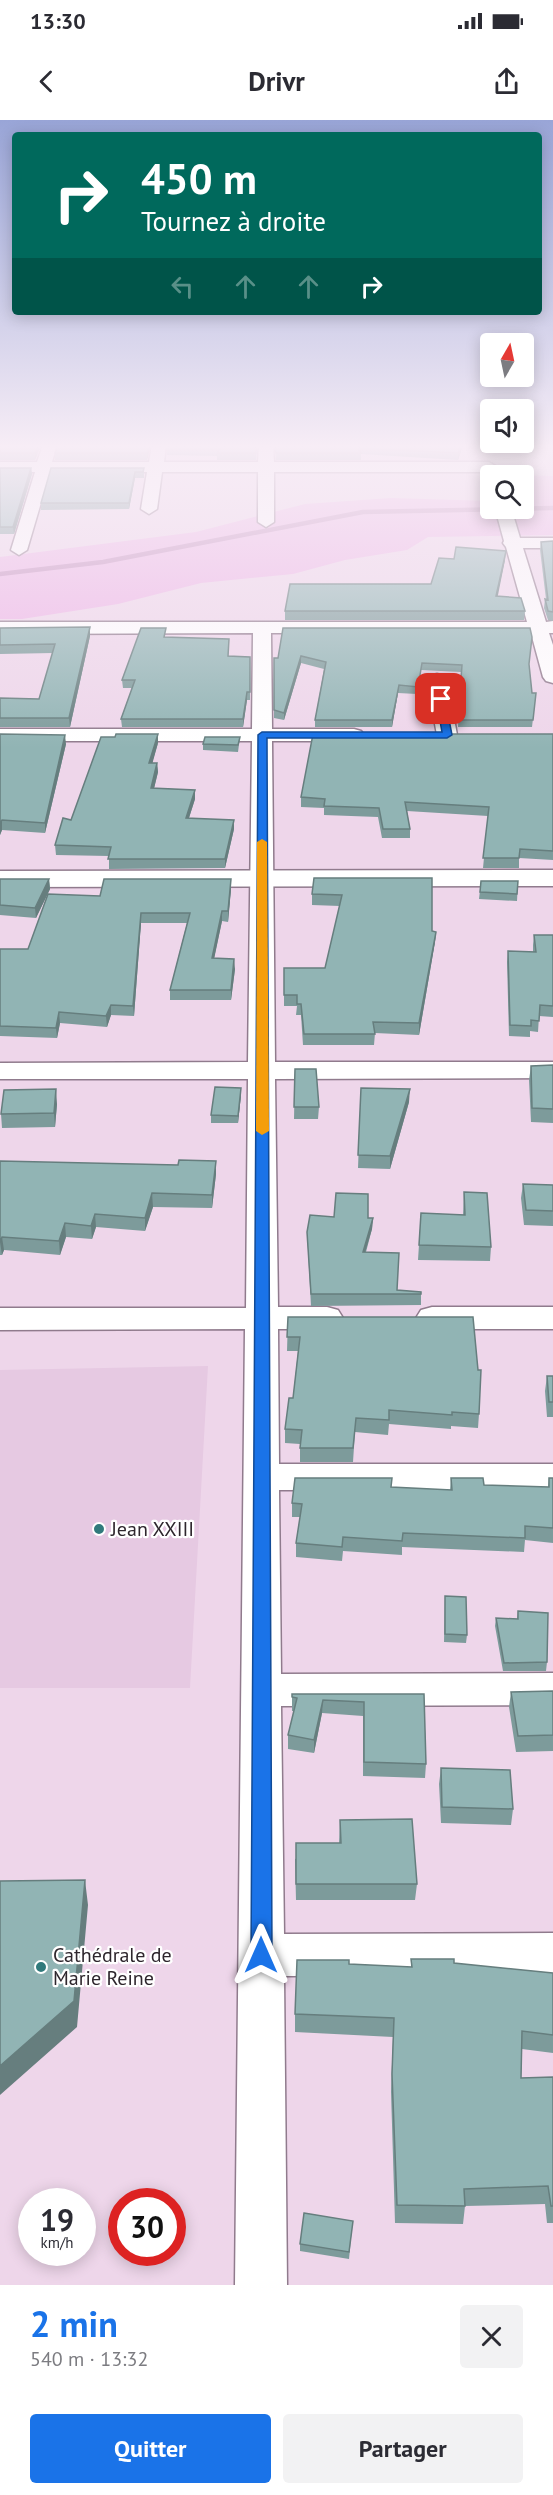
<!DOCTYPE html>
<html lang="fr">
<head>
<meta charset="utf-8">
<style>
	:root { --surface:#fff; --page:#f2f2f3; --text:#2b2b33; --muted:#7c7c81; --accent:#1a73e8 }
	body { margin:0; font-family:"PT Sans",sans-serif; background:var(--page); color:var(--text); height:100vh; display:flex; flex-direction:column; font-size:22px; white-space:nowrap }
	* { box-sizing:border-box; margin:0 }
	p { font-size:20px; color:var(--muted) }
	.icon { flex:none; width:33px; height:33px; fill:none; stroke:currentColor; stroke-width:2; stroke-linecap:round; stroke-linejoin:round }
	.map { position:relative; height:2165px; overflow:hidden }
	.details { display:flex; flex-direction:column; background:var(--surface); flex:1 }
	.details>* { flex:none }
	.banner { position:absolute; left:12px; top:12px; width:530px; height:183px; border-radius:6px; box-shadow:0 3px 15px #0003; background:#00695c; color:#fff; overflow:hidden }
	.needle { width:39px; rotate:9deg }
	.tools { position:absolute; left:480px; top:213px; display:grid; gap:12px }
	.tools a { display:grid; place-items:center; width:54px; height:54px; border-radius:6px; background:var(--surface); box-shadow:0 3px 15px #0003; font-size:30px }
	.speed { position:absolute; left:18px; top:2068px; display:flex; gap:12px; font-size:30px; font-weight:700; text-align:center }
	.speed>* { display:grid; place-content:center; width:78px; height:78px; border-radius:50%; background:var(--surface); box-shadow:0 3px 15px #0003; line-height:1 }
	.speed small { font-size:15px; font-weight:400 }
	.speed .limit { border:9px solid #d22; background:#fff; color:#111 }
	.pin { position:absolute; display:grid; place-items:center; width:51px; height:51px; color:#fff; margin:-26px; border-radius:12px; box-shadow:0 3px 9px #0006 }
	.me { position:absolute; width:66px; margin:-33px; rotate:0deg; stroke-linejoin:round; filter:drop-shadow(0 0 4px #0008) }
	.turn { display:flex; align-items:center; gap:21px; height:126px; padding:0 30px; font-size:27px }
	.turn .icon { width:78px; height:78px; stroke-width:2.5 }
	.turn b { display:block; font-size:42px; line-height:51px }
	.lanes { display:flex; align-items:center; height:57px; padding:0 30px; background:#0003; justify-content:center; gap:30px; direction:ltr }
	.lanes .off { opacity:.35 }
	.round { display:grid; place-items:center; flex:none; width:63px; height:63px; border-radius:6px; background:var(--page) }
	.headline { display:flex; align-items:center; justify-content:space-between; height:102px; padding:0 30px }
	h1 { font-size:36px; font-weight:700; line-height:45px; color:var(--accent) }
	.primary-button { display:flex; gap:12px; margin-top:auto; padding:12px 30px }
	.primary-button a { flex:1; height:69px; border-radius:6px; background:var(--accent); color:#fff; font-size:24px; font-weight:700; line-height:69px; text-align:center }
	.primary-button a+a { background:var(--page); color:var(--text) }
	.status { display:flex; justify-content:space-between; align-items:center; height:42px; padding:0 30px; background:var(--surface); direction:ltr }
	.status svg { height:16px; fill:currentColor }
	header { display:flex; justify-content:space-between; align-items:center; height:78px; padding:0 30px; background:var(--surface); font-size:27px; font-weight:700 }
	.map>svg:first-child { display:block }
</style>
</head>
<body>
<div class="status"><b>13:30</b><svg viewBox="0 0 49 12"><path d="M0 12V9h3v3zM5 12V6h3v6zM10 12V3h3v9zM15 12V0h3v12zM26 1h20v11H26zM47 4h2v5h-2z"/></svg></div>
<header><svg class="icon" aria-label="back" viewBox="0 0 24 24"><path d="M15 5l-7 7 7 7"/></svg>Drivr<svg class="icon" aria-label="share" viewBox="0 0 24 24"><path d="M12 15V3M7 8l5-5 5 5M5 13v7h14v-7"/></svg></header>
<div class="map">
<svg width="553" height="2165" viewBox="0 0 553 2165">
	<rect width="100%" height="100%" fill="#eed6ea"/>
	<path fill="#e6c9e2" d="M208,1246L190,1568H0V1250Z"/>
	<path fill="#edb5e6" d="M509,355L553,356V415L428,417L407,430L345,440L293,454L201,463L118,484L22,499H0V437L196,412L305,384L391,378L490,381V388H524V356Z"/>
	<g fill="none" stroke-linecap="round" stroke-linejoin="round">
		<path stroke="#c48ebe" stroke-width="4.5" d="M0,454L103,442L363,392L553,388"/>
		<g stroke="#907b8d" stroke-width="3">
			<path id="street" d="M43,325H57L52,342H149L152,325H166L164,342H258L259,325H273L274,342H489L497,347L489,352H274V402L266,407L258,402V352H162L157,389L149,394L141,389L147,352H50L27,430L19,435L11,430L35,352H0V342H37Z
				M495,388H511L520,418H553V428H523L546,502L553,501V513H549L553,525V563L546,561L543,557L531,513H271L272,609H354L361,611L364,615L361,619L354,621H272L275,942H553V958L275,959L278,1187H327L338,1190L343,1198L338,1206L327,1209H278L279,1344H553V1370H279L281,1554L553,1553V1585L281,1586L284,1814L553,1813V1855L284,1856L287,2165H235L245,1209L0,1210V1188H246L248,959H0V943L248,942L252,621H0V609H252L253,513L0,514V502H527L506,427L503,423L504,421Z
				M437,554L444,556L447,560L457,615L454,619L447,621L440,619L437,615L427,560L430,556Z
				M432,1187H553V1209H432L421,1206L416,1198L421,1190Z"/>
		</g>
		<g stroke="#907b8d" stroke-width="3">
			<path id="secondary" d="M553,750V766L0,767V751Z"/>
		</g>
		<use href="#street" fill="#fff" fill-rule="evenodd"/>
		<use href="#secondary" fill="#fff" fill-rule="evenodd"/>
	</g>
	<path fill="#7d9b9b" d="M0,325H41L35,340H0Z
		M57,325H151L147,340H55V333Z
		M167,325H257L256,340H217V336L167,335Z
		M275,325H463L458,340L361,334V340H276Z
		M0,348H31L32,354L14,414H0Z
		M144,348V358H135L129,389L41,390V383Z
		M553,421V501L548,500L544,488L545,479H546L540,430L541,422Z
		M505,440L497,476L525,491L524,500H285V491L431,464Z
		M90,507V516L70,607H0V578L39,579L53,533L0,534V508Z
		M283,508L529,545L532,573H536L532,607H458L461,552L421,550L417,574L398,573L392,607H315V600L324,549L301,543L284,600L274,598V538H278Z
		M166,517L229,536L250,537V580H247L243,607H122L121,599L132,568H123L122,560Z
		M0,614L66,624L45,713L2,710L0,715Z
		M553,614V740L519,738V748H483L488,696L407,691L410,709V718H382L378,697L324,695V688L301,687V677Z
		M240,617L238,632L203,630V624Z
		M158,623L152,643H157L158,652L154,668L195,670V679L189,698L234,709L225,748L109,749V736L56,735L55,725Z
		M314,758L432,811L436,812L435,822L419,915L375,913L374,925H303L301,895H296L297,886H284V848H325L340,786L312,785V774Z
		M0,759H49L50,769L36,798L0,795Z
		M231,759V769L228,802L222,801L214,838L235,849L231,880H170V870L187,803H141L134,896L111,895L107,907L60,903L57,918L0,916V829H28L100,776Z
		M481,761H518L517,781L479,779Z
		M534,815H553V897L539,896L538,912L530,911V917L509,916L507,842L508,831L533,832V825Z
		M553,945V1003L531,1002L529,960L531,946Z
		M295,949L319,987L318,999H294Z
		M361,968L409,982L390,1049L358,1048Z
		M241,975L238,1003H211V995Z
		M57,984L55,1007L2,1008L1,994Z
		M0,1041L216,1054L212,1088L153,1087L145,1111L96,1107L92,1119L66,1117L60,1135L4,1130L2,1135H0Z
		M523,1064L553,1065V1106L524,1105L521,1078Z
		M464,1072L491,1127L490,1141L418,1140L421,1093L463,1095Z
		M334,1097L373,1098L372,1109L366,1132L397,1170L421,1172V1185L311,1186L307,1112Z
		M288,1197L479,1294L478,1308L451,1306V1309L389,1304L388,1315L355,1312L353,1342H300V1324L285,1323V1309L293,1278L298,1231H287Z
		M547,1256H553V1297H547L545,1271Z
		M451,1358L484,1365L548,1367L549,1358H553V1423L525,1420L524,1432L402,1427V1435L343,1431L342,1441L296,1437V1423L300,1397H292V1383L391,1367L450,1370Z
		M445,1476L467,1515L466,1523L444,1522Z
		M518,1491L547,1542L546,1551H503L495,1506L496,1498L517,1499Z
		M553,1571V1631L516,1632L509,1587L511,1572Z
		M292,1574H424L426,1644L425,1658L363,1656V1596L322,1593L314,1633L288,1629V1615L294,1591H292Z
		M441,1648L513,1689L511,1705L441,1703L439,1664Z
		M340,1700L417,1764L415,1780H296L295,1739L339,1723Z
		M411,1839L553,1853V1933L522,1929L521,1958L553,1957V2103H547L545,2084L465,2086L463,2104L395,2103L391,1972L393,1917L295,1912V1894L349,1844L411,1847Z
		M352,2108L349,2139L300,2131V2124Z"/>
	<path fill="#667e7e" d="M38,325H41L35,340V333Z
		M149,325H151L147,340V333Z
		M461,325H463L458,340V333Z
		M31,348L32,354L14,414L13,407Z
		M135,352V358L129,389V383Z
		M506,431L505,440L496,485V476Z
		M90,507V516L70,607L69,598Z
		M301,536V543L284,600V593Z
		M399,565L398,573L392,607V600Z
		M247,572V580L243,607V599Z
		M158,614V623L150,652L149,643Z
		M65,615L66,624L45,713V703Z
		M157,643L158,652L152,677L151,668Z
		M195,670V679L186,707V698Z
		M2,700V710L0,715V703Z
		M234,700V709L225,748V739Z
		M49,759L50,769L36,798L35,788Z
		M231,759V769L228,802V791Z
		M222,791V801L212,849V838Z
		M141,793V803L134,896L133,886Z
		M436,812L435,822L419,915V903Z
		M234,839L235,849L231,880V870Z
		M111,885V895L107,907L106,896Z
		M59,892L60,903L57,918L56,908Z
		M241,968V975L238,1003V996Z
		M56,969L57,984L55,1007L54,993Z
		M410,969L409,982L390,1049V1036Z
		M216,1041V1054L212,1088V1075Z
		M152,1073L153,1087L145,1111V1098Z
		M95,1094L96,1107L92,1119L91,1106Z
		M373,1098L372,1109L362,1143L363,1132Z
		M65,1103L66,1117L60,1135L59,1121Z
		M2,1117L4,1130L2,1135L0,1122Z
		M323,1580L322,1593L314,1633V1620Z
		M85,1760L88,1785L77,1907L0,1975V1946Z"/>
	<path fill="#91b4b4" stroke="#667e7e" stroke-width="1.5" d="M0,325H38L35,333H0Z
		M57,325H149L147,333H55Z
		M167,325H256V333H217L220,329H167Z
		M275,325H461L458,333L358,328L361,333H276Z
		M0,348H31L13,407H0Z
		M51,348H144L143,352H135L129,383H41Z
		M553,421V492L548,491L545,479L548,480L541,422Z
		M456,427L506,431L496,476L521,478L525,491H285L290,464H431L439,438L454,439Z
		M90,507L69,598H0V578L39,579L55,524L0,525V508Z
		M141,508H166L164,517L229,519L228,536L250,537V572H247L243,599H121L135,560H122Z
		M283,508H530L532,517L529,544L532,573H536L533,600H458L462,545L422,543L418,567L399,565L392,600H315L326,542L301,536L284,593L274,590V538H278Z
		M0,614L65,615L45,703L2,700L0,703Z
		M116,614H158L149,643H157L151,668L195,670L186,698L234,700L225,739H108L111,727L55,725L63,698L71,700L101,617H115Z
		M313,614H553V731L520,729L519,738H483L489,687L405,682L410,709H383L379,688L324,686L325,679L301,677Z
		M205,617H240L238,625L203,624Z
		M314,758H432V811L436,812L419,903L373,902L375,914H304L301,884H297V875H284V848H325L342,775L312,774Z
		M0,759H49L35,788L0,785Z
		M104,759H231L228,791H222L212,838L234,839L231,870H170L190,793H141L133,886L111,885L106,896L59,892L56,908L0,906V829H28L48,774L100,776Z
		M481,761H518L517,774L480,772Z
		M534,815H553V886L540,885L539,901L531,900V906L510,905L508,831L536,832Z
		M553,945V989L532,988L531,946Z
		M295,949H316L319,987H294Z
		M215,967L241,968L238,996L211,995Z
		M361,968L410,969L390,1036L358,1035Z
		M56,969L54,993L1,994L4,970Z
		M179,1040L216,1041L212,1075L152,1073L145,1098L95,1094L91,1106L65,1103L59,1121L2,1117L0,1122V1041L178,1045Z
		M523,1064L553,1065V1091L526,1090Z
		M464,1072L487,1073L491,1127L419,1125L421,1093L465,1095Z
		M336,1073L368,1074V1098H373L363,1132L399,1133L397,1170L421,1172V1174H311L307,1112L310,1095L334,1097Z
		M288,1197H473L478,1250H481L479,1294L452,1292V1295L389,1290V1300L356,1298L353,1328H300L302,1310L285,1309L289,1278H293L300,1217H287Z
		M547,1256H553V1282H549Z
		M295,1358H392L391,1367L452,1370L451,1358H483L484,1365L549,1367V1358H553V1408L525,1406V1418L403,1413L402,1421L343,1417L342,1427L296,1423L302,1384L292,1383Z
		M445,1476L466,1477L467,1515L445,1514Z
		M518,1491L548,1493L547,1542L504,1543L496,1498L518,1499Z
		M553,1571V1615L518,1616L511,1572Z
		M292,1574H424L426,1644L364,1642V1582L323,1580L314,1620L288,1615L297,1578L292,1577Z
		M441,1648L510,1650L513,1689L442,1687Z
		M412,1699L417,1764H296V1723H341L340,1700Z
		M85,1760L74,1881L0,1946V1761Z
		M411,1839H454V1843L553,1853V1915L522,1911L521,1958L553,1957V2086H551L548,2066L464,2069L465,2086L397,2085L392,1954L394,1898L295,1894L297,1840H349V1844L412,1847Z
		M304,2093L353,2101L349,2132L300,2124Z"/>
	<linearGradient id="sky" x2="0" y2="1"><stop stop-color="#99a5d7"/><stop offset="0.52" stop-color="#f7edf6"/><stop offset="1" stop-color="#f7edf6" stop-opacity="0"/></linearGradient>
	<rect width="553" height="628" fill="url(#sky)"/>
	<path fill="#1a73e8" stroke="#114b97" stroke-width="1.5" d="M441,576L445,579L452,615L447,618H267L272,1835L269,1841L261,1844L254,1841L251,1835L258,615L262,612H442L436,579Z"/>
	<path fill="#f59e0b" d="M262,719L267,722L269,1011L262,1015L256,1011L257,722Z"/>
	<g fill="#317a7c" stroke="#fff" stroke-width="2">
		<circle cx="99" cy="1409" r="6"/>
		<circle cx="41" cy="1847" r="6"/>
	</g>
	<g text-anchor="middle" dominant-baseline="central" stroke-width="4.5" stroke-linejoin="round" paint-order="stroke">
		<g font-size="20" fill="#2e262d" stroke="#fff" text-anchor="start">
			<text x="111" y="1409">Jean XXIII</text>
			<text x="53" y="1835">Cathédrale de<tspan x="53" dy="23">Marie Reine</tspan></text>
		</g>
	</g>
</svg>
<div class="tools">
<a><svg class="needle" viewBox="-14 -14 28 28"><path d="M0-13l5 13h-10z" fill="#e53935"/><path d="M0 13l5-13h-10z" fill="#7c7c81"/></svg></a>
<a><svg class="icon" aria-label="sound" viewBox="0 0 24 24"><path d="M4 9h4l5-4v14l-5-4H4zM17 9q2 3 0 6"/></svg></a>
<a><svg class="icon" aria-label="search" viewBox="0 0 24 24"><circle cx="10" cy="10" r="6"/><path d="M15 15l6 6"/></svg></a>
</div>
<div class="speed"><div>19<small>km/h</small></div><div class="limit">30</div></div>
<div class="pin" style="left:441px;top:579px;background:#d93025"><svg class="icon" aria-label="arrive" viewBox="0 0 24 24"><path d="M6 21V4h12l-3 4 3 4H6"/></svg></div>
<svg class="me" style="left:261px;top:1835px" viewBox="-20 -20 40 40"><path d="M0-17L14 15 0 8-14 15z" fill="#1a73e8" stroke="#fff" stroke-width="4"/></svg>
<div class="banner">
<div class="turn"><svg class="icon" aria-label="right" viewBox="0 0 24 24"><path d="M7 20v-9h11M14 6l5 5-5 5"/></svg><div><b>450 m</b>Tournez à droite</div></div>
<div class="lanes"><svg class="icon off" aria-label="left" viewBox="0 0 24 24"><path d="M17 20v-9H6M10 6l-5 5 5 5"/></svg><svg class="icon off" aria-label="ahead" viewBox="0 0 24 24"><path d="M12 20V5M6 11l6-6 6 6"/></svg><svg class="icon off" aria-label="ahead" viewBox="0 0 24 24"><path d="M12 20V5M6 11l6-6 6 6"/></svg><svg class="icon" aria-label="right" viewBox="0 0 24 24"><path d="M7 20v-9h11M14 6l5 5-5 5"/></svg></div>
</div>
</div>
<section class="details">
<div class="headline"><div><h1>2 min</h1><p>540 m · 13:32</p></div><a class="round"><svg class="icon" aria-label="close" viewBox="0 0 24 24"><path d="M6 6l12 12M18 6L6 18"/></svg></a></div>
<div class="primary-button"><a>Quitter</a><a>Partager</a></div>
</section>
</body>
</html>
